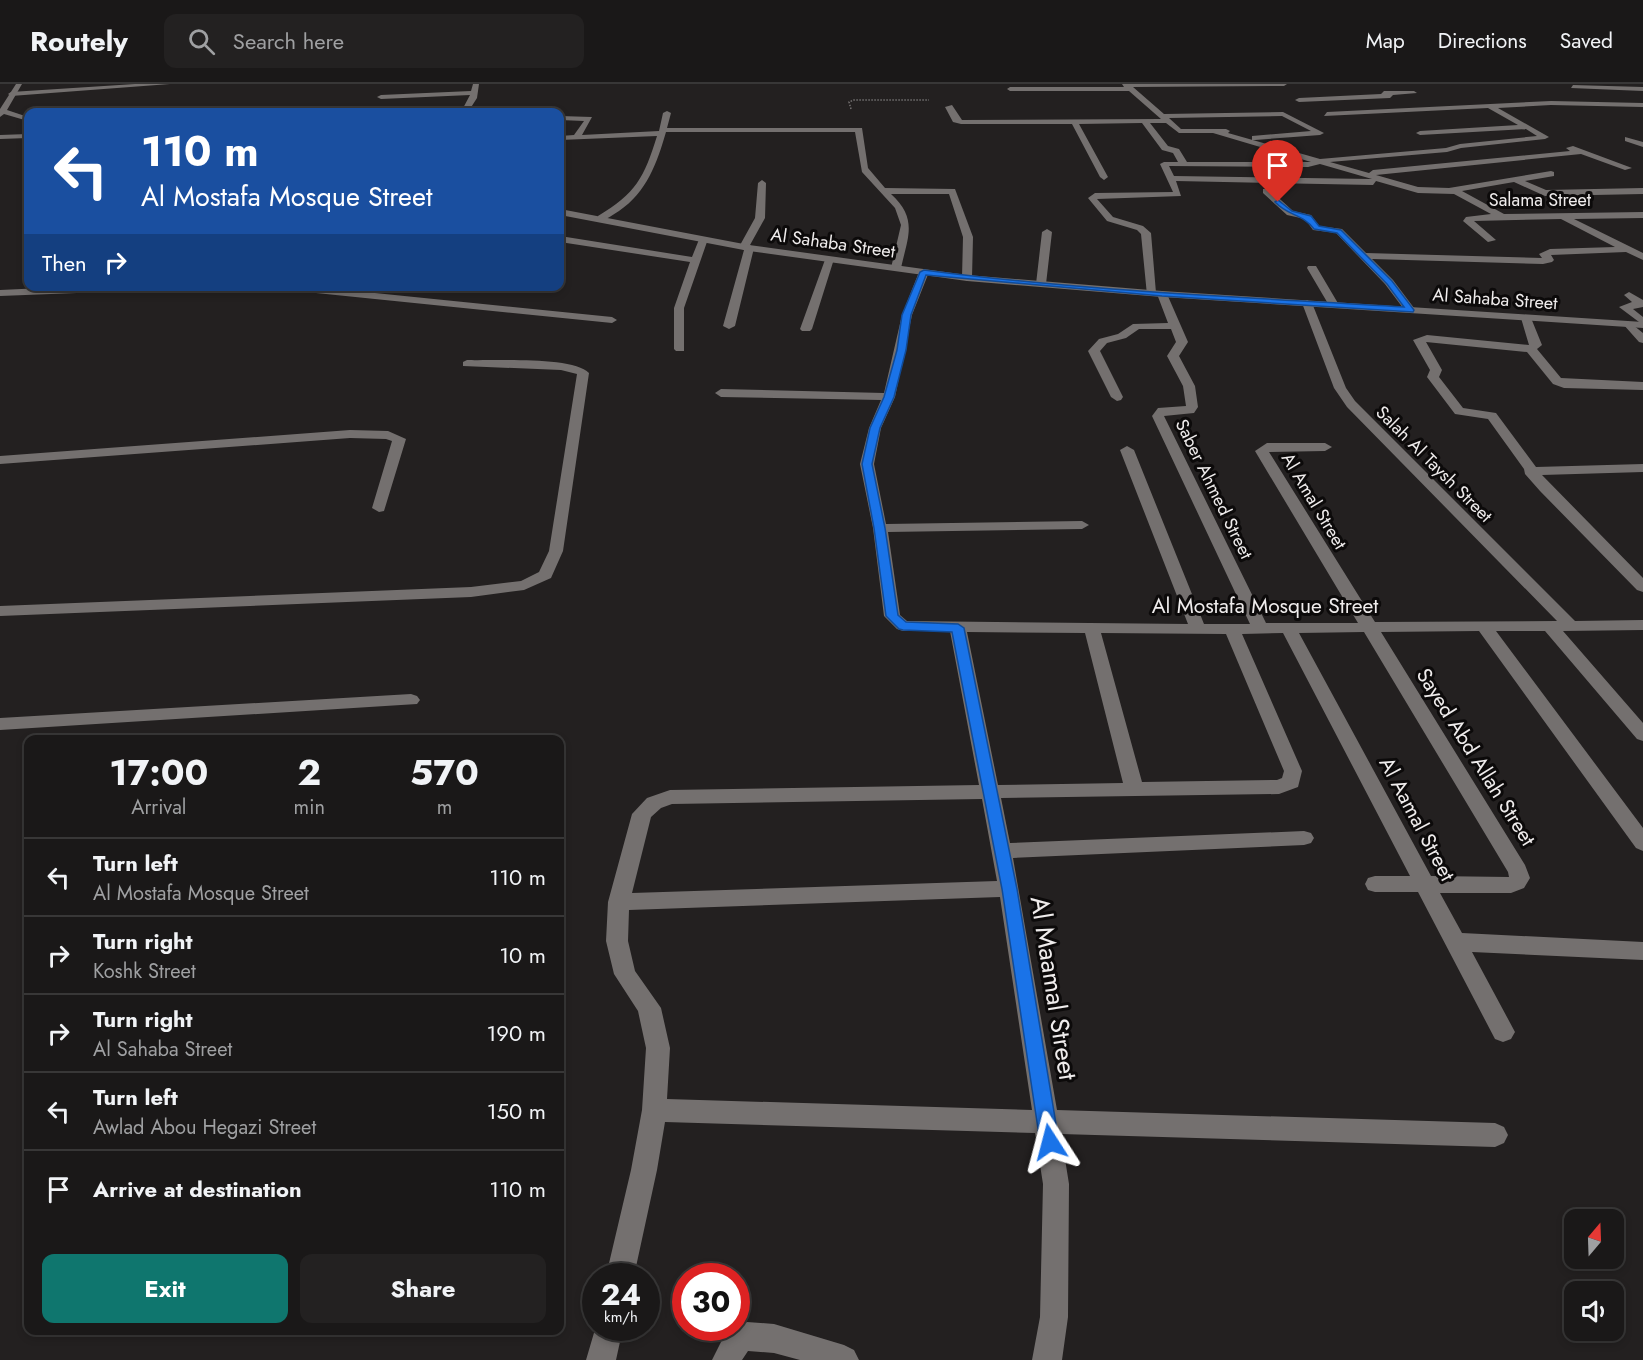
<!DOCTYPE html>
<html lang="en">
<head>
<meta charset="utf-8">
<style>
	:root { --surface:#1a1818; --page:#232121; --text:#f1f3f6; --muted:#9fa0a2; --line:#383737; --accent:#0f766e }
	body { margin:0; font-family:Jost,sans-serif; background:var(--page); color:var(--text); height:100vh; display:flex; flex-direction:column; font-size:22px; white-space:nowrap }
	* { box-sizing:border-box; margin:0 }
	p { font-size:20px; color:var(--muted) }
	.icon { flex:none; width:33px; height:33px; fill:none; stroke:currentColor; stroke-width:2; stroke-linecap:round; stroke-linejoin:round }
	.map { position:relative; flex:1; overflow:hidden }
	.sheet { position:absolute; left:24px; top:651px; width:540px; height:600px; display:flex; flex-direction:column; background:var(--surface); border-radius:12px; box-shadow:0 3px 9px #0003,0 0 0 2px var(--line) }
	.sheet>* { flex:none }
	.hud { position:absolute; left:24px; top:24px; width:540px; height:183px; border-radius:12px; box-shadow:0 3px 9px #0003,0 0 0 2px var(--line); background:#1a4fa0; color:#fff; overflow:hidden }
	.needle { width:39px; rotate:19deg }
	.buttons { position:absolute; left:1564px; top:1125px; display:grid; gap:12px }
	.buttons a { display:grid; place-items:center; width:60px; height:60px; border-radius:12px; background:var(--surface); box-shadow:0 3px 9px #0003,0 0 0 2px var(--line); font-size:30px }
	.speed { position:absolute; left:582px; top:1179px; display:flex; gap:12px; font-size:30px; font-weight:700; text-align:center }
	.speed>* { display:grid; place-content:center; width:78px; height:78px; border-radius:50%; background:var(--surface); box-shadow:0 3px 9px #0003,0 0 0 2px var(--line); line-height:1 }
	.speed small { font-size:15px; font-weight:400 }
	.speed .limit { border:9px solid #d22; background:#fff; color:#111 }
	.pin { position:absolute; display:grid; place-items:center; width:51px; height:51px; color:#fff; margin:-62px -26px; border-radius:50% 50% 50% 0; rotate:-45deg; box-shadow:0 0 6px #0007 }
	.pin .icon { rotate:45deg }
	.me { position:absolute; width:66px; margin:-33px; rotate:351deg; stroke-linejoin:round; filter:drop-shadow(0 0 4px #0008) }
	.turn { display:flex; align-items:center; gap:21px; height:126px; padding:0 18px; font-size:27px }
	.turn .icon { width:78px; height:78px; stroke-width:2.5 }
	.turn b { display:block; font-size:42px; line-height:51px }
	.then { display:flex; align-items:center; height:57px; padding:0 18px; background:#0003; gap:12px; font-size:22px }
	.eta { display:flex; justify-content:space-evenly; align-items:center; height:102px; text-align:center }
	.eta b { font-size:36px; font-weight:700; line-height:42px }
	.button { display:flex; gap:12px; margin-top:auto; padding:12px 18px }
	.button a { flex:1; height:69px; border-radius:12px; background:var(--accent); color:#fff; font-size:24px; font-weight:700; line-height:69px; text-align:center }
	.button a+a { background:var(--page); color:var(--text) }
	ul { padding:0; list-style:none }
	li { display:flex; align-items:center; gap:18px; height:78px; padding:0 18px; border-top:2px solid var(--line) }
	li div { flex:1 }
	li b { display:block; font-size:22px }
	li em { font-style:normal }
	header { display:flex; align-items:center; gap:36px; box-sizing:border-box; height:84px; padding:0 30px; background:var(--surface); border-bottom:2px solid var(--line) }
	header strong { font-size:28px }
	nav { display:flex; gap:33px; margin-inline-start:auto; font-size:21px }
	.search { width:420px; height:54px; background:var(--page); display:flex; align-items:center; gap:15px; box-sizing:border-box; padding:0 21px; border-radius:12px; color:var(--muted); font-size:22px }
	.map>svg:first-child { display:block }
</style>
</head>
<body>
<header>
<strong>Routely</strong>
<div class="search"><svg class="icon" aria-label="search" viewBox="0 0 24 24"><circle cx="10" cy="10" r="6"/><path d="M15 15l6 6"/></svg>Search here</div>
<nav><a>Map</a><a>Directions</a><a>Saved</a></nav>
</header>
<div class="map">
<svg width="1643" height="1276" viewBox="0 0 1643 1276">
	<rect width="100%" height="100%" fill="#232020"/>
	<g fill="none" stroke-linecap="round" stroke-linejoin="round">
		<path stroke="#737070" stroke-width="1.5" stroke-dasharray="1.5 1.5" stroke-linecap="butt" d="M851,25L849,18L854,16H929"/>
		<path fill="#74706f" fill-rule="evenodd" d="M135,0H170L11,12L8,10L11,8Z
			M473,0H479L477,14L468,28H461L470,11L381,15L377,13L381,11L471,7Z
			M1122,0H1287L1284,2L1133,3L1164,30L1283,28L1324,49L1320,51L1255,56H1252V52L1311,47L1282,32L1169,34L1181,45H1226L1230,47L1228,49L1320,75L1446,64L1460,60L1537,52L1526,45L1420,51L1416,49L1420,47L1518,41L1488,24L1324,32L1327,28L1551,17L1643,19V23L1551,21L1498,24L1549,53L1545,55L1461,64L1447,68L1330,78L1369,89L1373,86L1570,67L1566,64L1573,62L1632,84L1625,86L1581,70L1376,91L1418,103L1449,104L1551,87L1554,88V92L1525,97L1546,106L1643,104V110L1545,112L1514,98L1462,107L1504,130L1643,128V134L1574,135L1643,169V176L1626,168L1551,171L1554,176L1552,178L1543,180L1372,175L1393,196L1414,224V228H1406L1385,200L1336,149L1313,146L1305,135L1287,131L1263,109V105H1269L1293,127L1311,131L1319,142L1342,145L1366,169L1542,174L1539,170L1550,165L1615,163L1561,135L1474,137L1496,156L1488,158L1463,137L1466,133L1491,130L1454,110L1418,109L1376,97L1373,101L1176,97L1181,112L1097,115L1113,133L1143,142L1151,149L1156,209L1147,211L1141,150L1137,146L1107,137L1088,114L1095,109L1173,108L1160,80L1164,78H1178L1173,69L1162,66L1142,39L1079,40L1108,93L1104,96L1100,93L1072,40H961L953,38L945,23L952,21L962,36L1161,35L1129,7H1010L1007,5L1010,3H1124ZM1150,39H1166L1179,49H1213L1311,78H1187L1179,65L1168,62ZM1320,80L1372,95L1174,92L1169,82L1308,83Z
			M1573,1L1643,3V7L1571,4Z
			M1384,7H1414L1417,9L1393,11L1390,14L1299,18L1295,16L1299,14L1381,10Z
			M667,27L671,29L667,44H862L868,84L885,104L955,105L973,153L972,194L967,197L962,194L963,153L949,110H891C918,135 908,152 901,184L892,186L891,184L901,141L895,124L862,88L855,48H666C657,79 647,108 619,127C612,131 606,137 598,136V132C636,109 644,94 657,52L560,56V52L574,51L584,37L560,36V32L592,33L582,51L659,47L663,29Z
			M1625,53L1643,58V63L1625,57Z
			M762,96L766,99L765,134L750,161L754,164L735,242L729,245L723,242L744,166L739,163L755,134L758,99Z
			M1047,145L1052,148L1046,200L1041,203L1036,200L1042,148Z
			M560,152L692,173L700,153H706L708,155L684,224V267H676L674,265V224L690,178L560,158Z
			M826,173L834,175L812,245L810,247H802L800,245Z
			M1308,182H1316L1339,221L1338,223H1330L1307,184Z
			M924,185L929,188L912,231L895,313L881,344L874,380L886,440L1082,437L1089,441L1082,445L888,448L900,531L907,537L1188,540L1120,366L1127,362L1134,366L1204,540H1250L1152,332L1158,324L1186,322L1183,302L1167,272L1176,258L1171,245H1139L1126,254L1107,259L1100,267L1123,313L1121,316L1117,317L1111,313L1088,267L1099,255L1118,250L1133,240L1168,239L1157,210L1162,207L1167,210L1188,258L1179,272L1195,302L1198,323L1194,329L1164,332L1266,539H1358L1255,367L1267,359H1325L1332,363L1325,367L1269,368L1375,538L1557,537L1347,323L1334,304L1302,219L1307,216L1312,219L1346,304L1355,317L1575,537L1643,536V546L1563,547L1643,639V657L1637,655L1545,547H1496L1643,744V767L1636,764L1479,547L1381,548L1525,781L1530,794L1524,804L1511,809H1440L1462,849L1643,858V876L1472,868L1515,948L1511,955L1503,958L1495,955L1418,808H1375L1368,806L1365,800L1368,794L1375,792H1410L1283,549L1242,550L1302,687L1298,703L1279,710L1001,714L1010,759L1304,747L1311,749L1314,754L1311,759L1304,761L1013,774L1057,1026L1495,1039L1504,1043L1508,1051L1504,1059L1495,1063L1061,1050L1069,1100L1068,1233L1062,1276H1032L1040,1233L1043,1100L1035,1049L665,1038L657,1086L634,1192H606L631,1086L642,1026L646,964L638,927L614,890L606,857L608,818L632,730L647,714L670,706L979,701L950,547H903L897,545L884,532L873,444L860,380L869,344L881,316L721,313L715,309L721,305L884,309L902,231L919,188ZM967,548L1085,549L1123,699L998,701ZM1364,548L1508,788L1509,793L1431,792L1299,549ZM1101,549L1226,550L1284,687L1282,694L1277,696L1142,698ZM982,715L997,797L632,809L651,733L661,724L672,720ZM1000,813L1032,1026L667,1015L670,964L661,924L635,887L628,857L629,826Z
			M86,202H184L179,205L0,212V206Z
			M247,202L316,203L612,233L617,236L612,239L316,209L252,205Z
			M1629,208L1643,216V223L1633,225L1643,233V241L1619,223L1632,218L1624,211Z
			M1526,231L1531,234L1542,261L1537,265L1561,294L1643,298V306L1564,304L1553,300L1527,268L1426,258L1442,286L1439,293L1463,324L1496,329L1536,383L1643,380V388L1542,391L1643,494V508L1637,506L1540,407L1525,390L1524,385L1488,335L1455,330L1427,293L1430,286L1413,256L1427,251L1529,261L1521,234Z
			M1628,237L1643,249V259L1639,258L1623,240Z
			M467,276C492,277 573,272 589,289L563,467L551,494L524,506L471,513L0,532V522L471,503L521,497L539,488L549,467L577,290L561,286L463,282V278Z
			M350,346L388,347L406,355L384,427L379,428L372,424L392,357L386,355L350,354L0,380V372Z
			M411,610L417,612L420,616L417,620L0,646V634Z
			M747,1238L774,1240L844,1261L854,1266L859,1276H800L774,1269L748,1267L742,1276H712L725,1250Z
			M596,1242L623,1244L616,1276H586Z"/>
		<path fill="#74706f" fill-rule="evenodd" d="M16,0H22L7,26L28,33V37L4,30L0,33V25Z
			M28,50V54L0,55V51Z
			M560,125L749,161L967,191L1162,207L1643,238V244L1162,213L967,197L749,167L560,131Z"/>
	</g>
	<path fill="#1a73e8" stroke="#114b97" stroke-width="1.5" d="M1278,116L1292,127L1311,132L1319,142L1341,146L1392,197L1414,226L1413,228L1162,212L926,191L911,231L906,266L894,313L880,344L872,380L885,444L898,531L906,538L958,540L964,544L1017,805L1059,1058L1057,1065L1050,1067L1043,1065L1040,1058L1002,805L952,548L903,546L899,545L886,532L874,444L862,380L870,344L884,313L897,266L902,231L920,188L924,186C1082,207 1244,213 1404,223L1387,200L1337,149L1314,145C1303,130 1288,132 1275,118Z"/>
	<g text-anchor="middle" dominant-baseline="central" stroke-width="6" stroke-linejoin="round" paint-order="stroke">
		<g font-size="18" fill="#efecec" stroke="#0c0a0a">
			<text x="1540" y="116">Salama Street</text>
			<text transform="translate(833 159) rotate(8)">Al Sahaba Street</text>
			<text transform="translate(1495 215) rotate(4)">Al Sahaba Street</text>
			<text transform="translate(1434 380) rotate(45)">Salah Al Taysh Street</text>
			<text transform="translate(1214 405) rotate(64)">Saber Ahmed Street</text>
			<text transform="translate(1314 417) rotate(59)">Al Amal Street</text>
		</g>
		<g font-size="21" fill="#efecec" stroke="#0c0a0a">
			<text x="1265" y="522">Al Mostafa Mosque Street</text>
			<text transform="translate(1476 673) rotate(58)">Sayed Abd Allah Street</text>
			<text transform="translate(1417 735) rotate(62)">Al Aamal Street</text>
		</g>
		<g font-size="26" fill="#efecec" stroke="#0c0a0a">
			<text transform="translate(1054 904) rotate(81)">Al Maamal Street</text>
		</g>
	</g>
</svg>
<div class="buttons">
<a><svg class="needle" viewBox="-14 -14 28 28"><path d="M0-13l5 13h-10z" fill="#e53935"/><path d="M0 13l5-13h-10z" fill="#9fa0a2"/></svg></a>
<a><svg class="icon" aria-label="sound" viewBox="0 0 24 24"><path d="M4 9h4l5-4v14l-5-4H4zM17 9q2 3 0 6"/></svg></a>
</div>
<div class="speed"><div>24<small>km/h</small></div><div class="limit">30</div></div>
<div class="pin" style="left:1278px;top:118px;background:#d93025"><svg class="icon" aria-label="arrive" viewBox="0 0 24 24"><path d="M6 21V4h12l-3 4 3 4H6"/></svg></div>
<svg class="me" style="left:1050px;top:1058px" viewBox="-20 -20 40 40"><path d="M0-17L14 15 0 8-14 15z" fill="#1a73e8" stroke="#fff" stroke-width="4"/></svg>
<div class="hud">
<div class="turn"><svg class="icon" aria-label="left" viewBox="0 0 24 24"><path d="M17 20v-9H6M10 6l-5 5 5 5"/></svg><div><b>110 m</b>Al Mostafa Mosque Street</div></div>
<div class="then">Then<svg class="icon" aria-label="right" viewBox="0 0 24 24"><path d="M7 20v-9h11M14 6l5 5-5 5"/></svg></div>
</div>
<section class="sheet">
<div class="eta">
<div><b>17:00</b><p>Arrival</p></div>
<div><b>2</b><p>min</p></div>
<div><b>570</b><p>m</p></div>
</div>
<ul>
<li><svg class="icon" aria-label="left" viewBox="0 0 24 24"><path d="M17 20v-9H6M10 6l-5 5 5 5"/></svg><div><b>Turn left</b><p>Al Mostafa Mosque Street</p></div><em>110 m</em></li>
<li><svg class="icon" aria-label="right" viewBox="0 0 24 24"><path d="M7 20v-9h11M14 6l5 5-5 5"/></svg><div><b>Turn right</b><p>Koshk Street</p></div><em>10 m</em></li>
<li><svg class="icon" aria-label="right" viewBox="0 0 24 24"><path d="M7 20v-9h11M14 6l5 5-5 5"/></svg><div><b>Turn right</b><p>Al Sahaba Street</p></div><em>190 m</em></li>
<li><svg class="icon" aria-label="left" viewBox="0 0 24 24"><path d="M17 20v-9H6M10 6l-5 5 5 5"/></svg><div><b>Turn left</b><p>Awlad Abou Hegazi Street</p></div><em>150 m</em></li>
<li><svg class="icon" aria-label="arrive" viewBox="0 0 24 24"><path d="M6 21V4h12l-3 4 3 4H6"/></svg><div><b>Arrive at destination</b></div><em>110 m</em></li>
</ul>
<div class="button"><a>Exit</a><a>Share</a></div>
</section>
</div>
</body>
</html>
